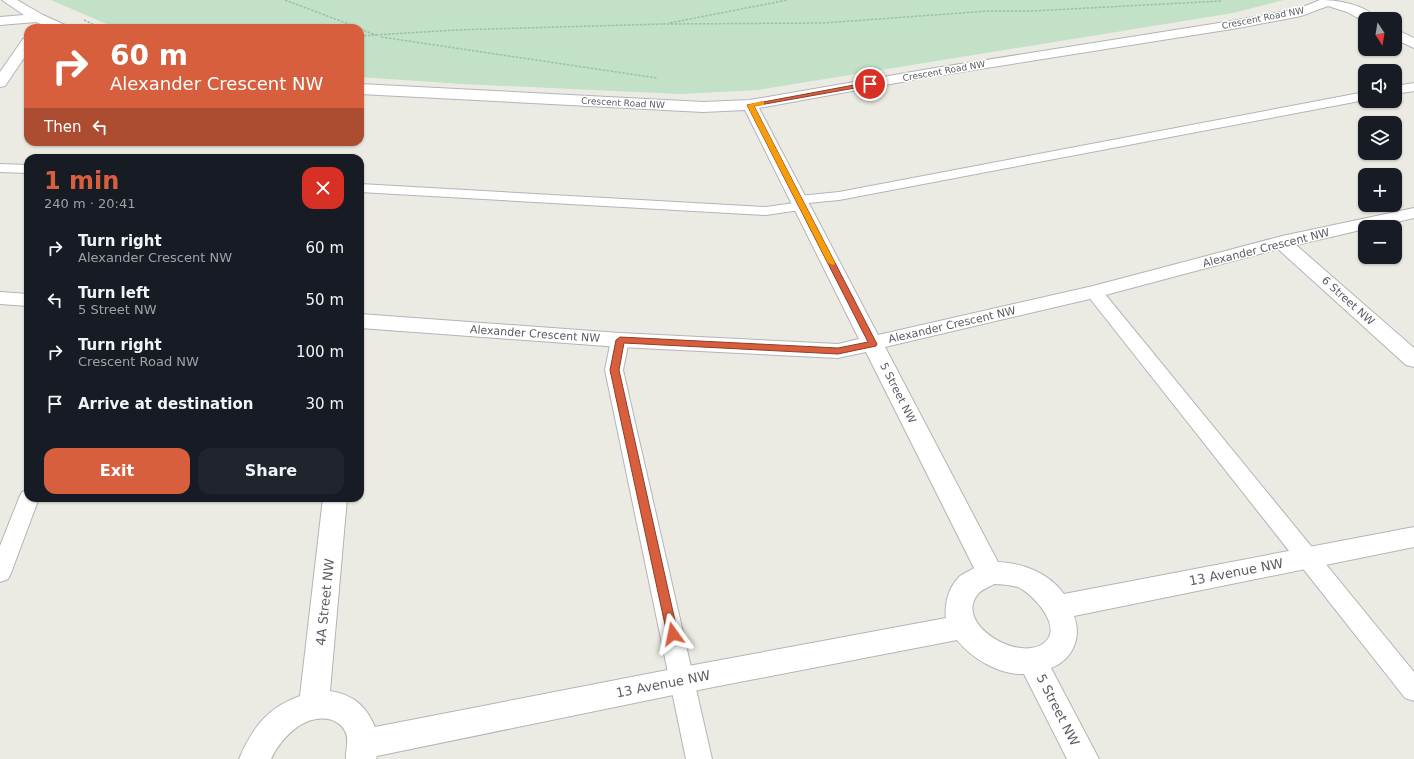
<!DOCTYPE html>
<html lang="en">
<head>
<meta charset="utf-8">
<style>
	:root { --surface:#171b24; --page:#20242c; --text:#f1f3f6; --muted:#9ea1a6; --accent:#d75f3e }
	body { margin:0; font-family:"DejaVu Sans",sans-serif; background:var(--page); color:var(--text); height:100vh; display:flex; flex-direction:column; font-size:15px; white-space:nowrap }
	* { box-sizing:border-box; margin:0 }
	p { font-size:13px; color:var(--muted) }
	.icon { flex:none; width:22px; height:22px; fill:none; stroke:currentColor; stroke-width:2; stroke-linecap:round; stroke-linejoin:round }
	.map { position:relative; flex:1; overflow:hidden }
	.panel { position:absolute; left:24px; top:154px; width:340px; height:348px; display:flex; flex-direction:column; background:var(--surface); border-radius:12px; box-shadow:0 1px 3px #0004 }
	.panel>* { flex:none }
	.banner { position:absolute; left:24px; top:24px; width:340px; height:122px; border-radius:12px; box-shadow:0 1px 3px #0004; background:#d75f3e; color:#fff; overflow:hidden }
	.needle { width:26px; rotate:168deg }
	.tools { position:absolute; left:1358px; top:12px; display:grid; gap:8px }
	.tools a { display:grid; place-items:center; width:44px; height:44px; border-radius:8px; background:var(--surface); box-shadow:0 1px 3px #0004; font-size:20px }
	.pin { position:absolute; display:grid; place-items:center; width:34px; height:34px; color:#fff; margin:-17px; border:2px solid #fff; border-radius:50%; box-shadow:0 1px 4px #0007 }
	.me { position:absolute; width:44px; margin:-22px; rotate:348deg; stroke-linejoin:round; filter:drop-shadow(0 0 3px #0008) }
	.turn { display:flex; align-items:center; gap:14px; height:84px; padding:0 20px; font-size:18px }
	.turn .icon { width:52px; height:52px; stroke-width:2.5 }
	.turn b { display:block; font-size:28px; line-height:34px }
	.then { display:flex; align-items:center; height:38px; padding:0 20px; background:#0003; gap:8px; font-size:15px }
	.round { display:grid; place-items:center; flex:none; width:42px; height:42px; border-radius:12px; background:var(--page) }
	.overview { display:flex; align-items:center; justify-content:space-between; height:68px; padding:0 20px }
	h1 { font-size:24px; font-weight:700; line-height:30px; color:var(--accent) }
	.primary-button { display:flex; gap:8px; margin-top:auto; padding:8px 20px }
	.primary-button a { flex:1; height:46px; border-radius:12px; background:var(--accent); color:#fff; font-size:16px; font-weight:700; line-height:46px; text-align:center }
	.primary-button a+a { background:var(--page); color:var(--text) }
	ul { padding:0; list-style:none }
	li { display:flex; align-items:center; gap:12px; height:52px; padding:0 20px }
	li div { flex:1 }
	li b { display:block; font-size:15px }
	li em { font-style:normal }
	.map>svg:first-child { display:block }
</style>
</head>
<body>
<div class="map">
<svg width="1414" height="759" viewBox="0 0 1414 759">
	<rect width="100%" height="100%" fill="#ecebe3"/>
	<path fill="#c2e1c6" d="M51,0H1284L1233,13L758,90L680,94L462,84L360,77V28H116Z"/>
	<g fill="none" stroke-linecap="round" stroke-linejoin="round">
		<g stroke="#b3b4b9" stroke-width="2">
			<path id="service" d="M1414,83V91L1395,94V86Z
				M1365,92V100L839,200L808,203L809,206L807,209L766,215L360,192V184L766,207L794,203L792,200L794,197L799,196L839,192Z
				M0,164L28,165V173L0,172Z
				M1094,287L1100,288L1414,672V701L1405,698L1088,296L1086,292L1088,288Z
				M620,334L626,336L629,340L623,370L712,759H686L605,370L611,340L614,336Z
				M28,490V498H39L11,573L8,579L0,582V546L19,498L22,492Z"/>
		</g>
		<g stroke="#b3b4b9" stroke-width="2">
			<path id="minor" d="M2,0H17L43,15L65,25L67,28H49L36,22L0,25V17L24,15Z
				M1320,0C1336,0 1366,4 1377,19H1365V22L1347,12L1328,6L1301,16L1238,28L929,77L759,108L878,335L1093,286L1282,236L1414,208V218L1375,227H1365V229L1296,245L1414,348V367L1406,365L1278,249L1094,298L885,347L998,562C1023,563 1049,573 1064,594L1414,527V547L1074,616C1082,637 1073,660 1051,668L1099,759H1067L1024,674C1000,675 972,659 957,640L683,693L377,756L376,759H346C345,750 350,740 345,731C342,725 335,720 328,719C303,715 281,738 271,759H239C252,728 268,707 300,696L323,498H347L330,691C354,695 366,706 375,727L683,667L946,618C944,604 949,586 960,576C964,573 970,571 974,568L866,352L838,358L620,347L360,328V314L620,333L838,344L859,339L745,110L703,112L360,94V84L703,102L750,100L929,69L1238,20L1298,9ZM994,584C1001,584 1010,585 1018,587C1033,594 1064,627 1044,643C1018,663 953,623 978,594C981,590 989,587 994,584Z
				M1395,29L1414,38V48L1395,39Z
				M28,38V52L5,86L0,87V72L23,39Z
				M0,292L28,294V306L0,304Z"/>
		</g>
		<path stroke="#9abfaa" stroke-width="1.5" stroke-dasharray="2.5 1.5" stroke-linecap="butt" d="M285,0L359,28
			M84,20L101,28
			M670,23L787,0
			M663,24L823,23L989,11H1032L1221,1
			M360,29L376,35
			M360,36L454,30L663,24
			M381,37L657,78"/>
		<use href="#service" fill="#fff" fill-rule="evenodd"/>
		<use href="#minor" fill="#fff" fill-rule="evenodd"/>
	</g>
	<path fill="#d75f3e" stroke="#8c3e28" d="M870,82L872,83V85L754,106L877,344L876,346L838,354L624,343L619,370L678,634L677,637L673,639L668,637L667,634L610,370L616,340L620,337L838,348L868,342L747,105Z"/>
	<path fill="#f59e0b" d="M762,101L764,102V105L754,106L835,263L834,265L828,263L747,105Z"/>
	<g text-anchor="middle" dominant-baseline="central" stroke-width="3" stroke-linejoin="round" paint-order="stroke">
		<g font-size="9" fill="#5b5d62" stroke="#fff">
			<text transform="translate(1263 18) rotate(-11)">Crescent Road NW</text>
			<text transform="translate(944 71) rotate(-10)">Crescent Road NW</text>
			<text transform="translate(623 103) rotate(3)">Crescent Road NW</text>
		</g>
		<g font-size="11" fill="#5b5d62" stroke="#fff">
			<text transform="translate(1266 248) rotate(-14)">Alexander Crescent NW</text>
			<text transform="translate(1348 301) rotate(42)">6 Street NW</text>
			<text transform="translate(952 325) rotate(-13)">Alexander Crescent NW</text>
			<text transform="translate(535 334) rotate(4)">Alexander Crescent NW</text>
			<text transform="translate(898 393) rotate(63)">5 Street NW</text>
		</g>
		<g font-size="13" fill="#5b5d62" stroke="#fff">
			<text transform="translate(1236 572) rotate(-11)">13 Avenue NW</text>
			<text transform="translate(325 602) rotate(-84)">4A Street NW</text>
			<text transform="translate(663 684) rotate(-11)">13 Avenue NW</text>
			<text transform="translate(1058 710) rotate(63)">5 Street NW</text>
		</g>
	</g>
</svg>
<div class="tools">
<a><svg class="needle" viewBox="-14 -14 28 28"><path d="M0-13l5 13h-10z" fill="#e53935"/><path d="M0 13l5-13h-10z" fill="#9ea1a6"/></svg></a>
<a><svg class="icon" aria-label="sound" viewBox="0 0 24 24"><path d="M4 9h4l5-4v14l-5-4H4zM17 9q2 3 0 6"/></svg></a>
<a><svg class="icon" aria-label="layers" viewBox="0 0 24 24"><path d="M12 4l9 5-9 5-9-5zM3 14l9 5 9-5"/></svg></a>
<a>+</a>
<a>−</a>
</div>
<div class="pin" style="left:870px;top:84px;background:#d93025"><svg class="icon" aria-label="arrive" viewBox="0 0 24 24"><path d="M6 21V4h12l-3 4 3 4H6"/></svg></div>
<svg class="me" style="left:673px;top:634px" viewBox="-20 -20 40 40"><path d="M0-17L14 15 0 8-14 15z" fill="#d75f3e" stroke="#fff" stroke-width="4"/></svg>
<div class="banner">
<div class="turn"><svg class="icon" aria-label="right" viewBox="0 0 24 24"><path d="M7 20v-9h11M14 6l5 5-5 5"/></svg><div><b>60 m</b>Alexander Crescent NW</div></div>
<div class="then">Then<svg class="icon" aria-label="left" viewBox="0 0 24 24"><path d="M17 20v-9H6M10 6l-5 5 5 5"/></svg></div>
</div>
<section class="panel">
<div class="overview"><div><h1>1 min</h1><p>240 m · 20:41</p></div><a class="round" style="background:#d93025;color:#fff"><svg class="icon" aria-label="close" viewBox="0 0 24 24"><path d="M6 6l12 12M18 6L6 18"/></svg></a></div>
<ul>
<li><svg class="icon" aria-label="right" viewBox="0 0 24 24"><path d="M7 20v-9h11M14 6l5 5-5 5"/></svg><div><b>Turn right</b><p>Alexander Crescent NW</p></div><em>60 m</em></li>
<li><svg class="icon" aria-label="left" viewBox="0 0 24 24"><path d="M17 20v-9H6M10 6l-5 5 5 5"/></svg><div><b>Turn left</b><p>5 Street NW</p></div><em>50 m</em></li>
<li><svg class="icon" aria-label="right" viewBox="0 0 24 24"><path d="M7 20v-9h11M14 6l5 5-5 5"/></svg><div><b>Turn right</b><p>Crescent Road NW</p></div><em>100 m</em></li>
<li><svg class="icon" aria-label="arrive" viewBox="0 0 24 24"><path d="M6 21V4h12l-3 4 3 4H6"/></svg><div><b>Arrive at destination</b></div><em>30 m</em></li>
</ul>
<div class="primary-button"><a>Exit</a><a>Share</a></div>
</section>
</div>
</body>
</html>
